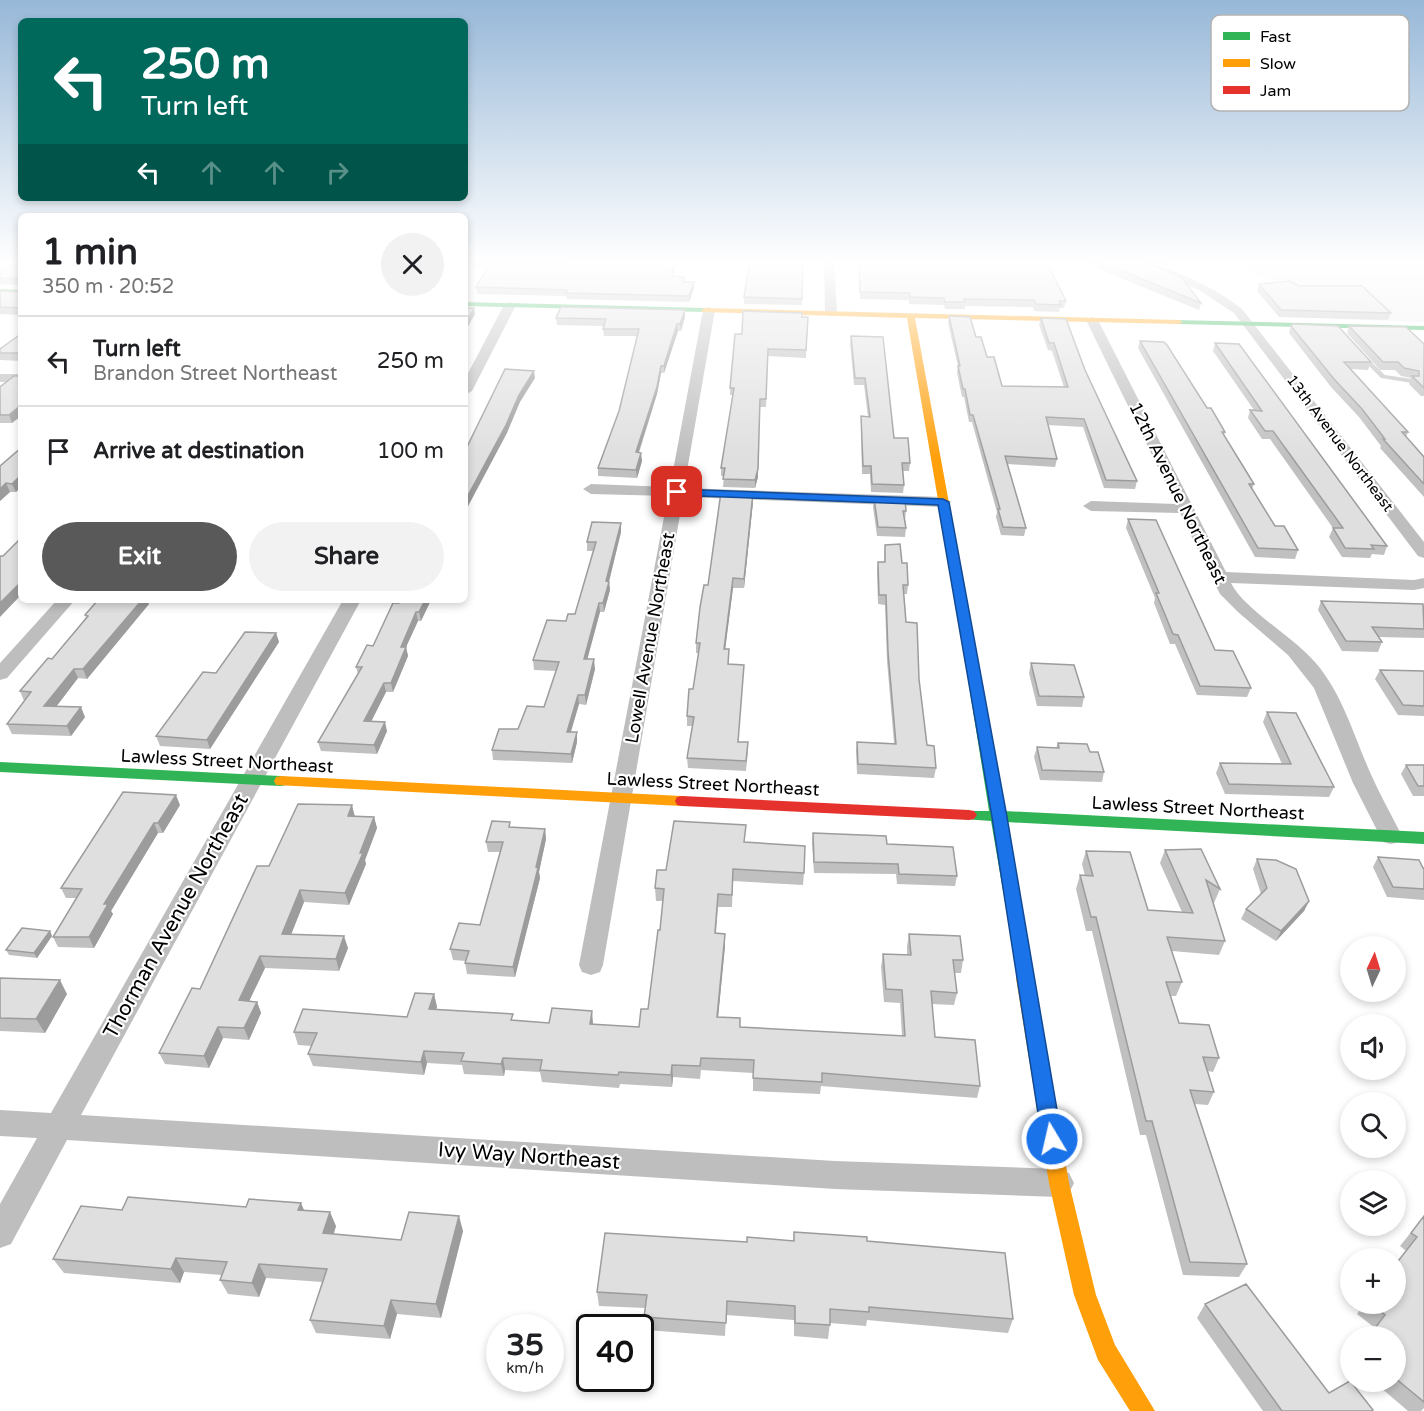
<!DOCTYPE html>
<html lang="en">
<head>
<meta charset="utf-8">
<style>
	:root { --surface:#fff; --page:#f2f2f2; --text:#202124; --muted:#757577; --line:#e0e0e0; --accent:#595959 }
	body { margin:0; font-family:"Varela Round",sans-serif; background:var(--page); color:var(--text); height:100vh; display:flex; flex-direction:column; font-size:22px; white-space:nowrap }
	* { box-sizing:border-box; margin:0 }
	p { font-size:20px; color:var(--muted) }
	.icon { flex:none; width:33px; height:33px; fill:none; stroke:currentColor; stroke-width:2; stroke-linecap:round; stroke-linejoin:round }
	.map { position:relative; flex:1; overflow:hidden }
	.sheet { position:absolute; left:18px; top:213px; width:450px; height:390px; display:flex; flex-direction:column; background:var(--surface); border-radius:9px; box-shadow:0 3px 9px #0003 }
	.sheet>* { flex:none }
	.top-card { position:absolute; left:18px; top:18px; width:450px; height:183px; border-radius:9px; box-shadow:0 3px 9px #0003; background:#00695c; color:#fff; overflow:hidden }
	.needle { width:39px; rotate:4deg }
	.fabs { position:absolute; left:1340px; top:936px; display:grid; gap:12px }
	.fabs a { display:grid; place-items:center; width:66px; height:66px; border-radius:50%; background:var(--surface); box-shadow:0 3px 9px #0003; font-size:30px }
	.speed { position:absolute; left:486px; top:1314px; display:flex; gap:12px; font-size:30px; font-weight:700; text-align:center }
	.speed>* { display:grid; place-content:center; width:78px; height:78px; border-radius:50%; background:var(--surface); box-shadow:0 3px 9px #0003; line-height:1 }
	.speed small { font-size:15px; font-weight:400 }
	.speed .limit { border:3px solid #111; border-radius:9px; background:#fff; color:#111 }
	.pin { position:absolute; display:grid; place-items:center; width:51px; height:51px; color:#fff; margin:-26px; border-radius:12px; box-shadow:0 3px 9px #0006 }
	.me { position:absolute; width:66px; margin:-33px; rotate:351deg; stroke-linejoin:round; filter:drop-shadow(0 0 4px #0008) }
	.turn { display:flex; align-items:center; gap:21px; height:126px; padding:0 24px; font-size:27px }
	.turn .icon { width:78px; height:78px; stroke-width:2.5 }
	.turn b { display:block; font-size:42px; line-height:51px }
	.lanes { display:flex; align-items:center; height:57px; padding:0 24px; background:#0003; justify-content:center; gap:30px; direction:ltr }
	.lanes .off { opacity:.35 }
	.round { display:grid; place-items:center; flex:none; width:63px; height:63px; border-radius:32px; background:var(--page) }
	.headline { display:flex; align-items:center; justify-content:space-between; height:102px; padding:0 24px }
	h1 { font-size:36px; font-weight:800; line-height:45px }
	.cta { display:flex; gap:12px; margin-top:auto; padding:12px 24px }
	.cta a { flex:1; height:69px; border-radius:36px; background:var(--accent); color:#fff; font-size:24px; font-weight:800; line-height:69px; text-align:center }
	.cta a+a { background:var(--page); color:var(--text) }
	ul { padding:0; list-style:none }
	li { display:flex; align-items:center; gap:18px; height:90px; padding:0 24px; border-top:2px solid var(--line) }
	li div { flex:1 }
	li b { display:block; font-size:22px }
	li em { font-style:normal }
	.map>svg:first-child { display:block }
</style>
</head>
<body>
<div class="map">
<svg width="1424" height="1411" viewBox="0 0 1424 1411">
	<rect width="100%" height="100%" fill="#fff"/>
	<path fill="#ececec" d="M1225,261H1424V322L1331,319L1308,296Z"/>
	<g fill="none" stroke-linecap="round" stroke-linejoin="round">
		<path fill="#bebebe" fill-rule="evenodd" d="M1359,354H1363L1385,375L1412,379L1415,381L1412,383L1381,378L1359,356Z"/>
		<path fill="#bebebe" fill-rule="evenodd" d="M465,261H517L521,264L516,267L465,266Z
			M824,261H834L837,313L831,316L825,313Z
			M1131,261C1162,261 1218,289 1242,309L1424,542V558L1418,556L1234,313L1199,290Z
			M510,302L516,305L472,391L465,395V379L504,305Z
			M709,307L715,310L684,488L943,497L951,502L943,507L683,497L603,965L600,972L591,975L582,972L579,965L668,496L591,494L583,489L591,484L670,487L703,310Z
			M1092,317L1098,320L1226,572L1414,580L1424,578V588L1414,590L1231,583C1245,611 1297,638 1320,668C1343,698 1354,735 1369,770C1379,793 1391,814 1402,836L1399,842L1391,844L1383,842L1380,836L1353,783L1314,688L1288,655L1238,612L1220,594L1180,513L1091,511L1083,506L1091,501L1176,504L1086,320Z
			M0,374H21V382H0Z
			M57,600H75L7,678L0,680V663Z
			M343,600H361L81,1115L835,1161L1059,1169L1069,1173L1074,1183L1069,1193L1059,1197L835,1189L67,1140L11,1244L0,1248V1204L37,1138L0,1136V1110L51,1113Z"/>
		<path fill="#30b455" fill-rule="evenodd" d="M0,289L21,290V294L0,293Z
			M465,302L705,308L709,310L705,312L465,306Z
			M1176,320L1424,326V330L1179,324L1175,322Z
			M965,619L971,623L1004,811L1424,832V844L1006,822L1034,978L1031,983L1025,985L1019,983L991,821L964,819L961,815L964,811H989L959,623Z
			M0,762L281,776L286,777L288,781L286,785L281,786L0,772Z"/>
		<path fill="#ff9f0a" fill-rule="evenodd" d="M705,308L1179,320L1183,322L1179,324L915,318L971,623L965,627L959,623L907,318L702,312L701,310Z
			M281,776L682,796L687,797L689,801L687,805L682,806L276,785L274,781L276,777Z
			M1025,971L1031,973L1034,978L1069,1183L1096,1295L1115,1345L1155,1411H1130L1098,1360L1074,1295L1049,1183L1016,978L1019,973Z"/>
		<path fill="#e5322d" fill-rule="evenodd" d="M682,796L969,810L974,811L977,815L974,819L969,820L682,806L677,805L675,801L677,797Z"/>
	</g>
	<path fill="#c0c0c0" d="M0,261H21V315L0,314V291L20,292V285L0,284Z
		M567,261H677L674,272V276L684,277V282H694V288L689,302L567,299L566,296L477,294L476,287L564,264L568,261Z
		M803,261L802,305L744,304V297Z
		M859,261H1046L1066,301L1064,308H1060L1059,312L1034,311L1033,307L965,306V309H945L944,305L909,304V300L860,299Z
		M1085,261H1143L1201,303L1199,310L1108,273Z
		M1148,261H1167L1166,266Z
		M1259,284L1299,286L1391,313L1388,320L1279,317L1257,291Z
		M685,310V317L681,331H678L664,373H661L657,394L639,453L642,461L637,478L598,476V468L619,411L637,336H604L603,329L604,326L557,325L556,318Z
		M949,316L976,337L1002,386L1064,387L1052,351L1048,350L1039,325L1041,318L1085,370L1137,481L1135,489L1104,488L1083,427L1048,425L1057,459L1055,467L1007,464L1026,528L1024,536L1001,535L996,517L997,512L972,422H969L964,397H962L957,373L958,366L948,323Z
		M808,317L806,358L768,356L766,407H759L758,477L755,488L723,487L724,476H721V468L733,395H730V388L742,334Z
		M1291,326L1371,362L1368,370L1351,369L1408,432L1406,437L1424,457V497L1380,448L1381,446L1359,417L1331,387L1289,333Z
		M1349,326L1424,344V396H1421L1409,384L1411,378L1401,376L1395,370H1380L1347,333Z
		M21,334V361L0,360V349Z
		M851,336L894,438L910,463L909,471H903L904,485L903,493L871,492L870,474H862L861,424V416L868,417L864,385H854L850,343Z
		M1140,341L1207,408L1225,432L1224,435L1254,484L1252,489L1275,526L1298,550L1295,559L1255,557L1138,348Z
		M1215,343L1387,546L1384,555L1372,554L1370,558L1342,557L1329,537L1333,528L1270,439H1262L1248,418L1250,410H1254L1213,351Z
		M20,376L12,423H0V387Z
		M21,448L16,492H10L0,501V466Z
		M874,498L906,511L905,519L906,528L905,537L877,536L873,507Z
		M753,502L744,588H733L725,649H729V664L739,742L748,752L746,771L688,768L687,758L692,726H687V716L693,689L699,653H696V643L708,585Z
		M1128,519L1215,650L1251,688L1247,697L1197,695L1175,644H1170L1154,603L1155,598L1126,528Z
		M621,532L609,582L610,590L604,612H600L587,659L595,669L586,705L579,704L571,732L577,742L572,763L493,760L492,750L518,729L544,707L556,671L534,670L533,660L566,621L575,614L594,551H587V542Z
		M885,545L902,563L908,585L907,594H904L906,622L919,679L927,745L936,768L934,778L857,774L856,751L857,742L894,743L887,661L885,605L878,604L877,571L878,562H884Z
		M263,600H288L286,603L263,602Z
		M401,600H431L421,621H418L406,647L408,656L393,692H386L371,721L387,731L377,754L321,751L318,742L358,674L356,667L373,646Z
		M1321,601L1424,605V638L1378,637L1382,642L1378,652L1342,651L1318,610Z
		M149,604L87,679L78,678L56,707L85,717L71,736L12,734L7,724L24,701L20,691L52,659L86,618L85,615Z
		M276,633L279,642L210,749L160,746L156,736Z
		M1031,663L1084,697L1082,707L1037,706L1029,673Z
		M1380,670L1424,671V716L1398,715L1375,679Z
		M1267,712L1334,787L1329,797L1225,794L1216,773L1220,763L1282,764L1263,722Z
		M1058,743L1090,752L1104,772L1102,782L1040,780L1034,757L1037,747L1056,748Z
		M1406,765H1424V796H1413L1401,774Z
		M123,792L180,805L163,833H158L111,911L113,914L94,948L58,947L53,937L76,898H66L61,888Z
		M355,816L374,817L377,828L365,860L366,864L349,905L304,902L291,934L348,948L339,971L265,968L249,1001L257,1002L261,1013L249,1040L223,1038L209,1068L165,1064L159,1053L200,989L269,866Z
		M511,827L545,829L546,839L539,872L540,878L515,977L467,974L465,963L466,961L453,960L450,949L480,925L500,852H488L486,842Z
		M813,833L887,844L957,876L955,886L897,884L896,874L814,873L812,843Z
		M745,842L804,873L803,885L733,881L732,907H718L716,933L725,946L718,1017L740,1027L902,1036L900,1003L884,1002L881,967L883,954L907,955V946L909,934L963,960L961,973H954L957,993L954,1005L932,1004L935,1037L980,1086L977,1098L821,1086L820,1094L753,1091V1073L701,1070L700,1079L673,1077L672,1087L620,1084L619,1088L542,1082L540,1072L505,1070L504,1076L464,1074L462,1065L427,1063L424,1075L313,1066L308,1054L312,1046L298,1045L294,1032L407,1017L434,994L437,1007L436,1010L514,1020L549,1023L639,1027L648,1009L660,930L663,901H656L655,888L666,870Z
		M1165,850L1220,889L1214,903L1213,902L1225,941L1219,955L1172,951L1182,982L1176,996H1171L1179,1023L1219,1058L1213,1072L1208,1071L1214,1092L1208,1105L1195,1104L1247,1264L1239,1277L1183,1275L1146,1135H1140L1092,931H1086L1076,889L1080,875L1085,876L1082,864L1086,851L1148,910L1182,912L1160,863Z
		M1378,857L1424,868V900L1387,897L1373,867Z
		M1257,859L1309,901L1304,911L1276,941L1241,919L1246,909L1261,894L1253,869Z
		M50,931L52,936L37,958L9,955L6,950Z
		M0,978L67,994L45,1033L0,1031Z
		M246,1207L304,1211L336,1226L334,1234L401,1240L463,1231L441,1318L397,1314L390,1339L316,1333L310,1320L322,1282L266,1278L259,1297L228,1294L220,1280L222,1275L184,1272L180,1283L64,1273L53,1259L122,1210Z
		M1424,1216V1408L1421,1411H1408L1374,1382H1395V1336L1375,1328L1357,1314L1364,1304H1395L1406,1251L1400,1246Z
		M794,1232L867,1241L1013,1319L1008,1333L867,1320L866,1326L830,1323L828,1339L794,1336V1320L726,1315L725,1336L646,1330L644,1317L645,1308L599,1306L597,1292L747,1242L793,1241Z
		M1205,1304L1329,1393L1373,1410L1372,1411H1263L1197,1318Z"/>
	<path fill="#9c9c9c" d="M675,261H677L672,279V272Z
		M694,282V288L689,302V296Z
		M474,308L475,314L465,332V324Z
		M685,310V317L681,331L680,324Z
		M677,324L678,331L664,373V366Z
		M661,366V373L657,394L636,460V452Z
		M534,371L535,378L520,402L507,433L465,512V501L519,395Z
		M21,405V416L12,423L9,415Z
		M641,453L642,461L637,478L636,470Z
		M758,469V477L755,488V480Z
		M21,475V487L16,492L12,484Z
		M6,483L10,492L0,501V489Z
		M753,493V502L744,588V579Z
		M621,523V532L608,585L609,582L610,590L604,612L603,603L606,581Z
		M733,578V588L724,659V649Z
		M21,582V595L0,617V603Z
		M142,600H148L149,604L87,679L83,669Z
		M425,600H431L421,621L419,612Z
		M599,603L600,612L585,668L584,659Z
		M416,612L418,621L406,647L408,656L393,692L391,683L401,647Z
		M276,633L279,642L210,749L207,740Z
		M594,659L595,669L586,705L585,695Z
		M74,669L78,678L49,716L44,706Z
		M384,683L386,692L367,730L364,721Z
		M578,695L579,704L568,741L567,732Z
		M81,707L85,717L71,736L67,726Z
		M385,722L387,731L377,754L374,745Z
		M577,732V742L572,763L571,754Z
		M176,795L180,805L163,833L158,823Z
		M352,805L355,817L348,816Z
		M374,817L377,828L365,860L366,864L349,905L345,893Z
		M154,823L158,833L111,911L113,914L94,948L89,937L104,904Z
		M545,829L546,839L539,872L540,878L515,977L513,967Z
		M300,890L304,902L287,945L282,934Z
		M1309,901L1304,911L1276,941L1281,931Z
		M50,931L52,936L37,958L34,953Z
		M725,934V946L717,1029V1017Z
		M344,936L348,948L339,971L336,959Z
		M260,956L265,968L244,1012L239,1000Z
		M60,980L67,994L45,1033L36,1019Z
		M434,994L437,1007L432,1022L429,1009Z
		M257,1002L261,1013L249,1040L244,1028Z
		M592,1011L593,1023L591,1036L590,1024Z
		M218,1027L223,1038L209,1068L204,1056Z
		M424,1051L427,1063L424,1075L421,1062Z
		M503,1058L505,1070L504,1076L501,1064Z
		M672,1065L673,1077L672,1087L671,1075Z
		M301,1203L307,1217L298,1210Z
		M330,1212L336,1226L329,1247L323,1233Z
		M459,1216L463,1231L441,1318L436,1304Z
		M176,1258L184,1272L180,1283L171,1269Z
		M259,1264L266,1278L259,1297L252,1283Z
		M391,1300L397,1314L390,1339L384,1326Z"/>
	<path fill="#dfdfdf" stroke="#9c9c9c" stroke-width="1.5" d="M0,261H21V308L0,307V291L20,292V279L0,278Z
		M568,261H675L672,272H674L673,276L684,277L683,282H694L689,296L566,293L567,290L476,287L491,263L564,264Z
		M750,261H803L802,299L744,297Z
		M859,261H1046L1066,301H1059L1061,305L1036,304L1034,300L964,299L965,302H945L944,298L910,297V293L860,292Z
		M1099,261H1143L1181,277L1201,303L1110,266Z
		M1290,281L1299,286H1362L1391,313L1281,310L1259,284Z
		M561,307L685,310L680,324H677L664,366H661L657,387L636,452L641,453L636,470L598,468L619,411L639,329H603L606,319L556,318Z
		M465,308H474L465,324Z
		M743,311L802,313V317H808L806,350L768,349L766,399H760L758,469L755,480L723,479L725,468H721L734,388H730L735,334H742Z
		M949,316L970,317L976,337H981L987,357H994L1002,386L1068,387L1054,343H1049L1041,318L1066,319L1085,370L1137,481L1106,480L1084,419L1046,417L1057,459L1005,456L1026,528L1003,527L998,509H1000L973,415H970L965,389H963L958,366H960Z
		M1293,324L1338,326L1371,362H1344L1408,432H1402L1424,457V484L1383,439H1385L1362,409L1334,379L1291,326Z
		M1349,326L1406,327L1424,344V388L1412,376H1419V371L1404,368L1398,362H1383Z
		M21,334V353H0V349Z
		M851,336L883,337L894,438H908L910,463H902L904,485L872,484L871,466H863L861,416L870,417L865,378H855Z
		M1140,341L1164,342L1167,345L1207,408H1211L1225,432H1222L1254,484H1249L1275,526H1284L1298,550L1258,548Z
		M1215,343L1239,344L1387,546L1371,545L1374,549L1345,548L1333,528H1343L1273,431H1265L1250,410L1262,411Z
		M505,369L534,371L519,395L506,425L465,501V451Z
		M21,371V405L9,415H0V387L14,376H20Z
		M21,448V475L12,484L6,483L0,489V466Z
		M721,492L753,493L744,579L733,578L724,649H729L728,664L744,665L738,742H748L746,761L687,758L694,717L687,716L689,689H693L700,643H696L700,607L704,585H708Z
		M874,498L905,499L906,511H903L906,528L878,527Z
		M1128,519L1156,520L1215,650L1233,651L1251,688L1200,686L1178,635L1173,634L1156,593H1159Z
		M592,522L621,523L606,581L609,582L603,603H599L584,659H594L585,695H578L567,732H577L571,754L492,750L499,729H518L527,706L544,707L559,662L533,660L547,620L566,621L568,614H575L596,542H587Z
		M21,538V582L0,603V556H3Z
		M900,544L902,563H907L908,585H903L906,622L917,623L919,679L927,745L934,746L936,768L858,764L857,742L896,744L888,652L886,595H879L878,562H885V545Z
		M98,600H142L83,669H74L44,706L81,707L67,726L7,724L31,692L20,691L48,658L52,659L88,616L85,615Z
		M401,600H425L419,612H416L401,647H406L391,683H384L364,721L385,722L374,745L318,742L362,667H356L367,645L373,646L393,603H399Z
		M1321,601L1423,604L1424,629L1372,627L1382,642L1346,641Z
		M245,632L276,633L207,740L156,736L203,672L216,673Z
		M1031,663L1074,665L1084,697L1039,696Z
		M1380,670L1424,671V706L1403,705Z
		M1267,712L1296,713L1334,787L1229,784L1220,763L1291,764Z
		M1058,743L1087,744L1090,752H1098L1104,772L1042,770L1037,747L1059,748Z
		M1406,765H1424V786H1418Z
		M123,792L176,795L158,823H154L104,904H108L89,937H53L82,889L61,888Z
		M298,804L352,805L348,816L374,817L360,853H363L345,893L300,890L282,934L344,936L336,959L260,956L239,1000L257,1002L244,1028L218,1027L204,1056L159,1053L192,988L200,989L257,866H269Z
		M492,821L510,822L509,827L545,829L536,867L538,868L513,967L465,963L469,951L450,949L459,923L480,925L503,842H486Z
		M674,821L746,825L744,842L805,846L804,873L733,869L732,895L718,894L715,933L725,934L717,1017L740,1018V1027L905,1036L902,990L886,989L883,954L911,955L909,934L960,936L963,960H953L957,993L931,991L935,1037L975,1040L980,1086L822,1073V1082L753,1078L754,1060L701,1058L700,1066L672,1065L671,1075L619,1072L618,1075L540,1070L542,1060L503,1058L501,1064L461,1061L464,1053L424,1051L421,1062L308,1054L317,1033L294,1032L303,1009L407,1017L415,993L434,994L429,1009L513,1014L511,1020L549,1023L552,1008L592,1011L590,1024L639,1027L641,1009H648L658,930H660L664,889L655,888L657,870H666Z
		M813,833L886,836L887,844L953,847L957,876L899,874L898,864L814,862Z
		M1201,849L1220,889L1206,880L1225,941L1167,937L1182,982H1166L1179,1023L1209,1025L1219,1058L1203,1057L1214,1092L1190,1090L1247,1264L1190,1262L1152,1121H1146L1096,917H1091L1080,875L1093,876L1086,851L1130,852L1148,910L1193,913L1165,850Z
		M1378,857L1419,860L1423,868H1424V889L1393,887Z
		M1257,859L1276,860L1296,869L1309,901L1281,931L1246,909L1267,888Z
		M22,928L50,931L34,953L6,950Z
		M0,978L60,980L36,1019L0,1018Z
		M128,1197L246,1207L249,1199L301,1203L298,1210L330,1212L323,1233L401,1240L409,1212L459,1216L436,1304L391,1300L384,1326L310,1320L327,1269L259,1264L252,1283L220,1280L227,1262L176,1258L171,1269L53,1259L81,1206L122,1210Z
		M1424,1216V1402L1395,1378V1336H1369L1385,1315L1371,1304H1395V1265L1417,1237L1411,1233Z
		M794,1232L867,1237V1241L1005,1253L1013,1319L869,1307V1312L830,1309V1325L795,1323V1306L727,1301L726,1323L644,1317L647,1295L597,1292L605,1233L747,1242V1237L794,1241Z
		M1246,1284L1329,1393L1350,1381L1351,1382L1373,1410L1371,1411H1282L1205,1304Z"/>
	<linearGradient id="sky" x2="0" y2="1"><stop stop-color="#97b8d8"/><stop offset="0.57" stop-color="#fff"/><stop offset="1" stop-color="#fff" stop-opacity="0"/></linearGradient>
	<rect width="1424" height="459" fill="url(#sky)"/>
	<path fill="#1a73e8" stroke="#114b97" stroke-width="1.5" d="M677,489L943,499L949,502L1007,817L1062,1139L1059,1146L1052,1148L1045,1146L1042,1139L992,817L938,505L673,495V490Z"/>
	<g text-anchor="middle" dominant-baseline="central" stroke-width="4.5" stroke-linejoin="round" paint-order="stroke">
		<g font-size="15" fill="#000" stroke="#fff">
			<text transform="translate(1340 443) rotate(53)">13th Avenue Northeast</text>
		</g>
		<g font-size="18" fill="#000" stroke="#fff">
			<text transform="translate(1178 493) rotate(64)">12th Avenue Northeast</text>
			<text transform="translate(650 638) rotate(-80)">Lowell Avenue Northeast</text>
			<text transform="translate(227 761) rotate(3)">Lawless Street Northeast</text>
			<text transform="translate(713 784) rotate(3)">Lawless Street Northeast</text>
			<text transform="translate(1198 808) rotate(3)">Lawless Street Northeast</text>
		</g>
		<g font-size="21" fill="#000" stroke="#fff">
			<text transform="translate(176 916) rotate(-61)">Thorman Avenue Northeast</text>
			<text transform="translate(529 1156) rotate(4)">Ivy Way Northeast</text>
		</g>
	</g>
	<rect x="1211" y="15" width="198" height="96" rx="9" fill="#fff" stroke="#b2b2b2" stroke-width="1.5"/>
	<rect x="1223" y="32" width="27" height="8" fill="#30b455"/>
	<rect x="1223" y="59" width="27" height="8" fill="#ff9f0a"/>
	<rect x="1223" y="86" width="27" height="8" fill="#e5322d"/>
	<g font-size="16" fill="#000">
		<text x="1260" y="42">Fast</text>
		<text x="1260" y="69">Slow</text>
		<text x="1260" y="96">Jam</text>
	</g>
</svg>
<div class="fabs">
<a><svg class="needle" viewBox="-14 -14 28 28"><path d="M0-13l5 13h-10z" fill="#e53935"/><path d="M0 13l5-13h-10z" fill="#757577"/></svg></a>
<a><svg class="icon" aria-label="sound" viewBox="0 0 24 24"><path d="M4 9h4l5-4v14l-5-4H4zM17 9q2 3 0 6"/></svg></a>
<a><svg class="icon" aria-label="search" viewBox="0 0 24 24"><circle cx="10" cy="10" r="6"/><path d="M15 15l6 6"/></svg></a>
<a><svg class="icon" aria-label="layers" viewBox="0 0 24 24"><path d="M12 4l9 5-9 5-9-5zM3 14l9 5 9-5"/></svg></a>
<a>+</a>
<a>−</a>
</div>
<div class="speed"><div>35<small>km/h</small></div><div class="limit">40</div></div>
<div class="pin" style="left:677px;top:492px;background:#d93025"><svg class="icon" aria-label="arrive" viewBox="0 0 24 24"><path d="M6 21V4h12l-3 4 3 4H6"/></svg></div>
<svg class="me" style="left:1052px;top:1139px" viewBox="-20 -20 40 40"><circle r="17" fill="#1a73e8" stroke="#fff" stroke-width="3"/><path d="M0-11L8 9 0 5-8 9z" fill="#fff"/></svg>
<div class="top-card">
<div class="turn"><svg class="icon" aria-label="left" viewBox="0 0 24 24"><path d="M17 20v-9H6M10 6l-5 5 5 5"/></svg><div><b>250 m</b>Turn left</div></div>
<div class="lanes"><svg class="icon" aria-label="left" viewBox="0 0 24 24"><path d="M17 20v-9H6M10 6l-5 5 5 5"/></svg><svg class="icon off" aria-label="ahead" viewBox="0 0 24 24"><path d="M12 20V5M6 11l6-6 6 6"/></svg><svg class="icon off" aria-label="ahead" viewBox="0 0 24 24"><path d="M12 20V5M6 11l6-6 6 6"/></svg><svg class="icon off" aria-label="right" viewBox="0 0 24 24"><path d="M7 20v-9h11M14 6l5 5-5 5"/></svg></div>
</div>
<section class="sheet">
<div class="headline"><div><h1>1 min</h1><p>350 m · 20:52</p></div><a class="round"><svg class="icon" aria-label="close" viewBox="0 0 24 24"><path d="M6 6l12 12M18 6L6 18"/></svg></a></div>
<ul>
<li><svg class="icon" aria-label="left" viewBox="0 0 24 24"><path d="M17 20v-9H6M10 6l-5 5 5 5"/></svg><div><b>Turn left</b><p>Brandon Street Northeast</p></div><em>250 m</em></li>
<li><svg class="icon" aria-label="arrive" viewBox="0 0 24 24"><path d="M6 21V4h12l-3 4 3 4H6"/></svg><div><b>Arrive at destination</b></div><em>100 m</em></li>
</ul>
<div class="cta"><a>Exit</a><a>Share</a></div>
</section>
</div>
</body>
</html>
